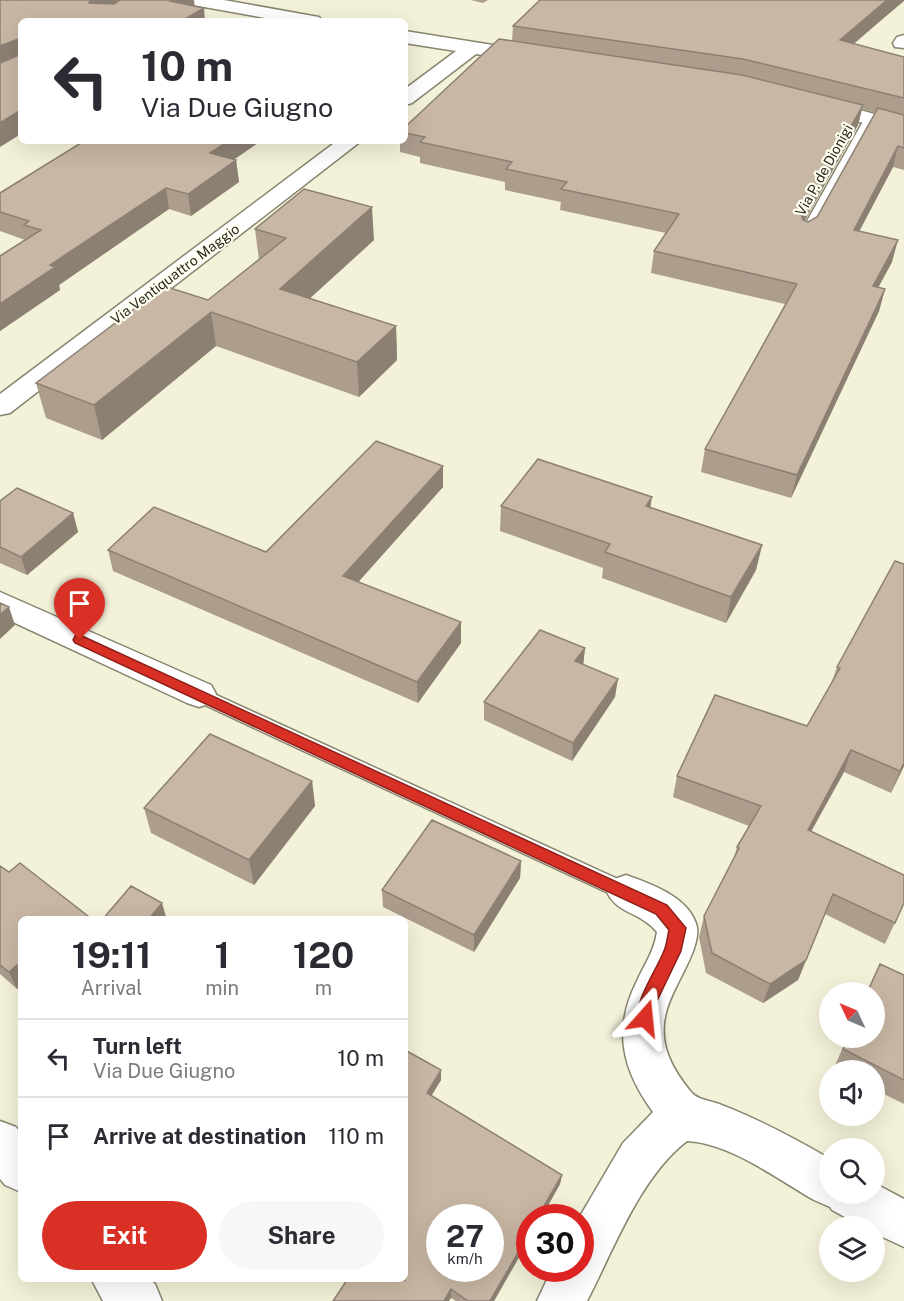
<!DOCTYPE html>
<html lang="en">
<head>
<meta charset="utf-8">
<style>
	:root { --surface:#fff; --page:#f7f7f7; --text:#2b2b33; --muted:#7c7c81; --line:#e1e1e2; --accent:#d93025 }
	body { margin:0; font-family:"Public Sans",sans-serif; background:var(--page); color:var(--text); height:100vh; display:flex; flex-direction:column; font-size:22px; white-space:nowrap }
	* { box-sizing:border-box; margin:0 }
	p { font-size:20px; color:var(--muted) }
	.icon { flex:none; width:33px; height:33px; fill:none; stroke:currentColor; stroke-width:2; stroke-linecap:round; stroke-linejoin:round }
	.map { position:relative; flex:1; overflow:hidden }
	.sheet { position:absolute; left:18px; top:916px; width:390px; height:366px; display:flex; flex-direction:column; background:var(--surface); border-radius:9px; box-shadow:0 6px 24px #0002 }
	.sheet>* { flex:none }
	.top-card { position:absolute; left:18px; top:18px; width:390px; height:126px; border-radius:9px; box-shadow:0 6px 24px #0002; background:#fff; color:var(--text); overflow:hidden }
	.needle { width:39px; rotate:314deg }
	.buttons { position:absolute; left:819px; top:982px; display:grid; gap:12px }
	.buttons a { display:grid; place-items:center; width:66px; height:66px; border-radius:50%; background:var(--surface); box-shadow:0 6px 24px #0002; font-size:30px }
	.speed { position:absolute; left:426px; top:1204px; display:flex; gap:12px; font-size:30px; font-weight:700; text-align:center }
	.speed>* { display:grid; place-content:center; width:78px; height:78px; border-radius:50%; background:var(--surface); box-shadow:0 6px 24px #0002; line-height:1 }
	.speed small { font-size:15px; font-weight:400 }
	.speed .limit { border:9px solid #d22; background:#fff; color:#111 }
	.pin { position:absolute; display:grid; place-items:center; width:51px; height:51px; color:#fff; margin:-62px -26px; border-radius:50% 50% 50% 0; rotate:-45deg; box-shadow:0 0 6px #0007 }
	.pin .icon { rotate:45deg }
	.me { position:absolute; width:66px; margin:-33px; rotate:18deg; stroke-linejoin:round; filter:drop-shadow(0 0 4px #0008) }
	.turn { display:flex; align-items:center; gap:21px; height:126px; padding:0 24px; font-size:27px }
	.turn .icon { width:78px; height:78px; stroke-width:2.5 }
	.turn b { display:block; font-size:42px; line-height:51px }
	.eta { display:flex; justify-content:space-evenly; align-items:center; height:102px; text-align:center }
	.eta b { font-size:36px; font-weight:700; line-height:42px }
	.cta { display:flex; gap:12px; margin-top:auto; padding:12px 24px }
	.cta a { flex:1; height:69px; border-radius:36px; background:var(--accent); color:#fff; font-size:24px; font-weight:700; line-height:69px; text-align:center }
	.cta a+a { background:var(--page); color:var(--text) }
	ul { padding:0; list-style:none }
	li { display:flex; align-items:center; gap:18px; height:78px; padding:0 24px; border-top:2px solid var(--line) }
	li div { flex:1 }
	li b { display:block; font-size:22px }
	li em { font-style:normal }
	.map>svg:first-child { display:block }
</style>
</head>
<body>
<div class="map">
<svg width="904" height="1301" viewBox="0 0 904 1301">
	<rect width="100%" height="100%" fill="#f3f1d8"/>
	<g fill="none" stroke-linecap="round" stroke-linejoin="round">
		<g stroke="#87856f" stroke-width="3">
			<path id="service" d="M871,115L877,118L810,237L804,241L800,240L798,237L865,118Z
				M199,687L633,886L637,892L633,898L626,901L619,898L192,699L190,694L192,689Z"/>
		</g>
		<g stroke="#87856f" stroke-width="3">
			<path id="minor" d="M184,0H224L313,16L319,17L322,21H282L193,5L187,4Z
				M405,31L531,51L538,53L541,57L538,61L531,63L476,54L412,103L405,105V89L456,51L405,43Z
				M904,35V48L895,47L893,43L897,37Z
				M819,99L904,122V134L812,109L809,105L812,101Z
				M337,141H361L10,413L0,415V394Z
				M0,592L211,685L216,694L211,703L199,707L187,703L0,616Z
				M626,875C651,884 690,897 697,927C699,941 690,959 684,971C677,986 668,1000 665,1017C659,1046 673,1070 691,1092C698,1100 708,1100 719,1104C758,1119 794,1138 830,1159V1194H874V1183L904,1199V1247L874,1233V1227H863L832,1210L830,1207L814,1200C777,1179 730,1143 687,1141C640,1177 614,1249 587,1301H537L552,1269H580V1218H579L623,1143L653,1112C622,1070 613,1030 636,983C644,965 654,952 657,932C641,912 617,914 607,892L612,880Z"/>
		</g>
		<g stroke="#87856f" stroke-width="3">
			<path id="tertiary" d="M0,1121L16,1127L21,1134V1192L5,1185L0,1179Z
				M92,1280H150L155,1284L162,1301H103Z"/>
		</g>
		<use href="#service" fill="#fff" fill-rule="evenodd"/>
		<use href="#minor" fill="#fff" fill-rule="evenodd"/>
		<use href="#tertiary" fill="#fff" fill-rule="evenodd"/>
	</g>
	<path fill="#ac9d8d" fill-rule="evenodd" d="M471,0H488L483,3Z
		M904,0L854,44L904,57V170L893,167L859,231L892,262L878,288L885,289L879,311L791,498L701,472L705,449L785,304L651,273L654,251L666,233L560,210L561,202L505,190V182L420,163V157L400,152V141H405V127L512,41L513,26ZM862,109L876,113L817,217L808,222L805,220L858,125Z
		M234,160H236L239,182L191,216L169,209L59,285L60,290L0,331V256L25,240L0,231V193Z
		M255,229L374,240L310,298L396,326L397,360L359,397L216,346L102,440L46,418L36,383L208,300L259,260Z
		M443,466V487L358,582L461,643L418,703L113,571L108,550L266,552Z
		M0,501L73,513L78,532L27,575L0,563Z
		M501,506L650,507L762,545L756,570L726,623L602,578L603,568L500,531Z
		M904,564V766L891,793L844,772L811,832L904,903L885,944L825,914L798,980L763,1003L706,973L699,937L704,916L734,858L737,847L749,826L673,797L677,776L807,726L831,684L837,667Z
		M585,648L583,664L615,697L572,761L484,720V702Z
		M312,781L315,806L254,885L151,833L144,808Z
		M521,861L520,878L474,952L383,907L382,890Z
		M0,866L9,872L21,920V985L17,989L0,974Z
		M880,964L904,975V1104L874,1089V1071H840L834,1068L847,1038H874V993H867Z
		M405,1050L441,1070V1080L431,1096L562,1175L560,1184L541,1218H530V1238L494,1301H456L451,1298L405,1280Z"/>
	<path fill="#8c8073" d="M90,0H123L96,15L89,3Z
		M171,0H194L195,8L173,20Z
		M887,0H904V1L835,59L840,40Z
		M204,8L205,21H182Z
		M18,39L21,59L0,68V46Z
		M863,105L858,125L796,236L801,214Z
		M21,110V134L0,147V123Z
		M228,141H261L213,174L210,153Z
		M898,146L893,167L849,251L854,230Z
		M236,160L239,182L191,216L188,194Z
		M166,188L169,209L59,285L60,290L0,331V304L50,265Z
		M372,207L374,240L284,322L280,289Z
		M898,240L892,262L867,308L873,286Z
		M885,289L879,311L791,498L797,475Z
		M211,312L216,346L102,440L94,405Z
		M396,326L397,360L359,397L357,362Z
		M443,466V487L345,597L343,576Z
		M652,497L648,523L646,506Z
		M73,513L78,532L27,575L21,557Z
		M762,545L756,570L726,623L731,597Z
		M9,607L15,625L0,639V615Z
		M461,622V643L418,703L417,682Z
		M585,648L583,667L575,661Z
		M618,679L615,697L572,761L573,743Z
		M851,750L844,772L800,851L808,830Z
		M904,763V766L891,793L900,771Z
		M312,781L315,806L254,885L249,860Z
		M521,861L520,878L474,952V935Z
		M833,894L798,980L763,1003L770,984Z
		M162,903L167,920H148Z
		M17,965L21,974V985L17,989L9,972Z
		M441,1070V1080L427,1103V1093Z
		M562,1175L560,1184L541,1218H537Z
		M530,1232V1238L494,1301H490Z
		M451,1289V1298L449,1301H444Z"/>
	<path fill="#c8b7a4" stroke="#8c8073" stroke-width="1.5" fill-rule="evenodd" d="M0,0H90L89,3L114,4L120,0H171L170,1L204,8L182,21H21V110L0,123V63L17,56L18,39L0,46Z
		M540,0H887L840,40L904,57V98L743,59L513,26Z
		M499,39L742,75L863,105L801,214L803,220L808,222L817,217L878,108L904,115V148L898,146L854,230L898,240L873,286L885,289L797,475L705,449L797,284L654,251L679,214L561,189L567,182L506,169L512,162L420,142L425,137L405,133V127Z
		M84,141H228L210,153L236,160L188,194L166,188L50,265L55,267L0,304V256L41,230L24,225L29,221L0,212V193Z
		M304,189L372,207L280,289L396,326L357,362L211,312L94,405L36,383L164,286L208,300L286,238L255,229Z
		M376,441L443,466L343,576L461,622L417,682L108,550L154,507L266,552Z
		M538,459L652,497L646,506L762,545L731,597L605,552L610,544L501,506Z
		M17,488L73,513L21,557L0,547V501Z
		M895,561L904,564V763L900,771L851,750L808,830L904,875V903L895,923L833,894L806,960L770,984L712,953L704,916L739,848L737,847L761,806L677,776L715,695L807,726L840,668L837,667Z
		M0,603L9,607L0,615Z
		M540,630L585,648L575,661L618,679L573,743L484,702Z
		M210,734L312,781L249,860L144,808Z
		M432,820L521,861L474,935L382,890Z
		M20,863L93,920H21V968L17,965L9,972L0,965V866L9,872Z
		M131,886L162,903L148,920H102Z
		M880,964L904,975V1080L843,1049L848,1038H874V993H867Z
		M405,1050L441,1070L427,1093L562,1175L537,1218H530V1232L490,1301H468L451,1289L444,1301H333L347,1280H405ZM440,1218H490V1269H440Z"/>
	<path fill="#d93025" stroke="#8d1f18" stroke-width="1.5" d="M80,635L667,905L686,928L681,951L656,1003L651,1024L645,1026L639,1024C631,1006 656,971 663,953C667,946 667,938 669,930L656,914L75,643L73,640L75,636Z"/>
	<g text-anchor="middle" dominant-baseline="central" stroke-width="4.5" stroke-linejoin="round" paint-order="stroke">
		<g font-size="14" fill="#2a2920" stroke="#fffeef">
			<text transform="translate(824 170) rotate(-61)">Via P. de Dionigi</text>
			<text transform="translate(175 274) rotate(-37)">Via Ventiquattro Maggio</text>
		</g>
	</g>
</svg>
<div class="buttons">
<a><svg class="needle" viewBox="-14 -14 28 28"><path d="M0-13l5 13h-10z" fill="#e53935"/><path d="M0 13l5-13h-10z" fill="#7c7c81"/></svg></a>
<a><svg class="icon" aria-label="sound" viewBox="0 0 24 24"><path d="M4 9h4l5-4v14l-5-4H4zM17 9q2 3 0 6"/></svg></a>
<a><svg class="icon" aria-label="search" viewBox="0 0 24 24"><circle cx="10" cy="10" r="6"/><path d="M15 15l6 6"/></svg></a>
<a><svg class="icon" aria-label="layers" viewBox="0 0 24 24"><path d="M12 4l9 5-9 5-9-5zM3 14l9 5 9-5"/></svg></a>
</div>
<div class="speed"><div>27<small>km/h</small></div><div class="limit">30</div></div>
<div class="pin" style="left:80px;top:640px;background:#d93025"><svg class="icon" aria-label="arrive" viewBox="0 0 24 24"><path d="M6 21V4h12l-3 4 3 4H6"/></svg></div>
<svg class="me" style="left:645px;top:1018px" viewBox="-20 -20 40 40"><path d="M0-17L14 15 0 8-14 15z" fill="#d93025" stroke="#fff" stroke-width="4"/></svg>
<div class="top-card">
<div class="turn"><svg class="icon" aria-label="left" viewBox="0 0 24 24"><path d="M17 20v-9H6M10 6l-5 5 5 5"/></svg><div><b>10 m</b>Via Due Giugno</div></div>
</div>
<section class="sheet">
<div class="eta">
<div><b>19:11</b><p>Arrival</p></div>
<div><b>1</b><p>min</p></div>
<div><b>120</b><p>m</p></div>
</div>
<ul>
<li><svg class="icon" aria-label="left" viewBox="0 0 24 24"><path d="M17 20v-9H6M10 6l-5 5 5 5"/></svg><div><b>Turn left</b><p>Via Due Giugno</p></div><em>10 m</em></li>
<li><svg class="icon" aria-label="arrive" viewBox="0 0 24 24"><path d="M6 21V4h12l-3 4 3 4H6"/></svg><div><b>Arrive at destination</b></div><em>110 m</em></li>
</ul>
<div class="cta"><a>Exit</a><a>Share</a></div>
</section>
</div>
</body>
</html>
